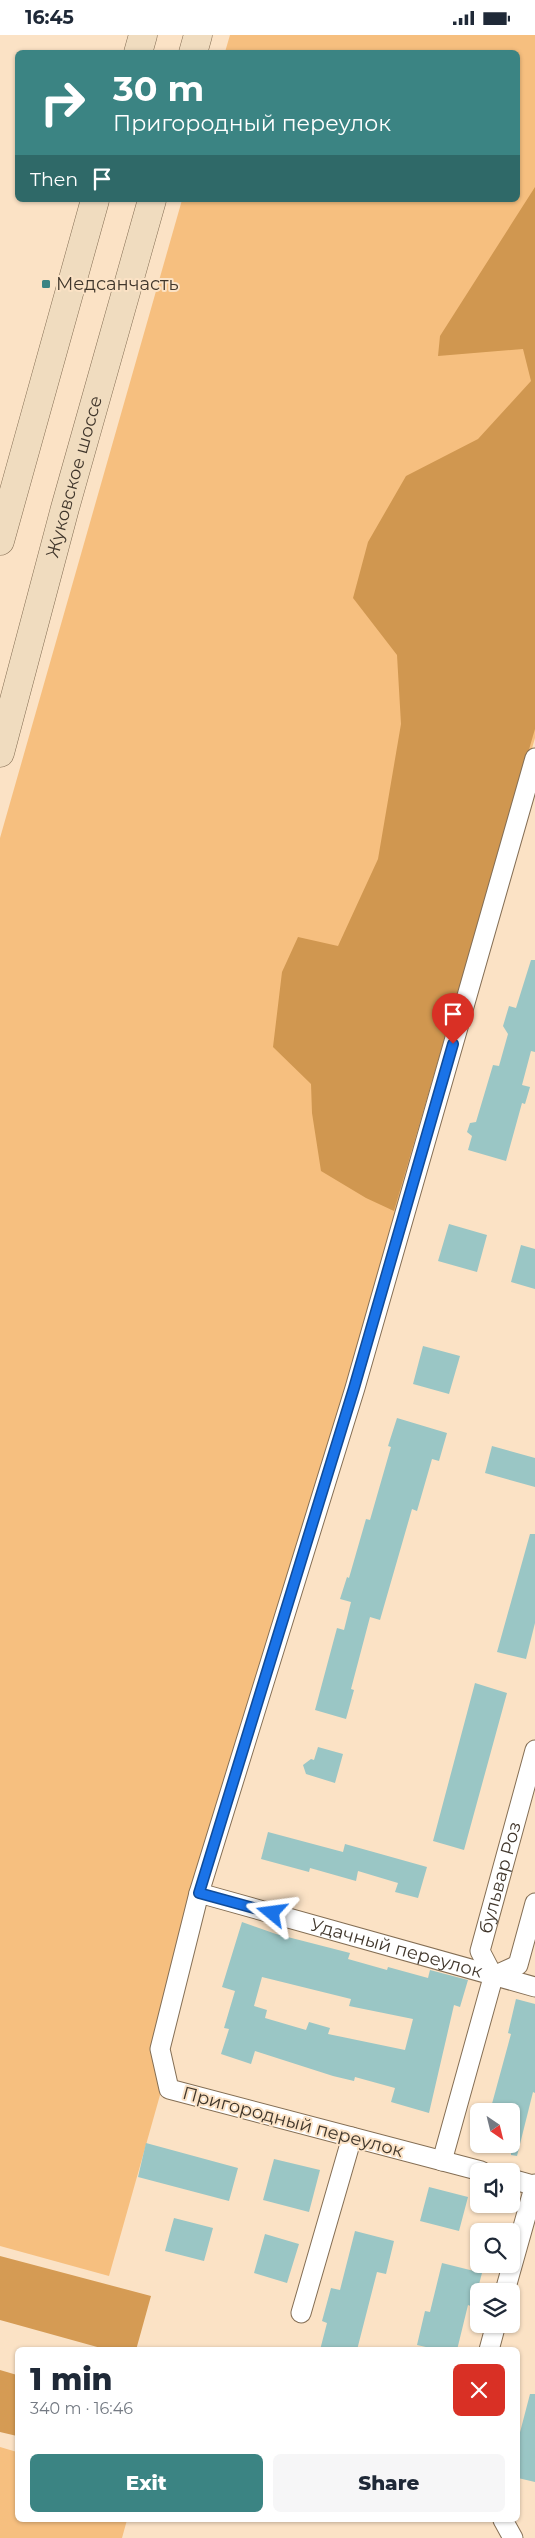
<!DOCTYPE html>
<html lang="en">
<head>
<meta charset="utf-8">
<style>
	:root { --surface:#fff; --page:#f6f6f7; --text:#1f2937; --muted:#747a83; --accent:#3b8483 }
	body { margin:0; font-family:Montserrat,sans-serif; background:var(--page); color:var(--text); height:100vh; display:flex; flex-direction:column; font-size:19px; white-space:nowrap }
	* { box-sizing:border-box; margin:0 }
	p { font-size:16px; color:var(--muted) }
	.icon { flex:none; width:28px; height:28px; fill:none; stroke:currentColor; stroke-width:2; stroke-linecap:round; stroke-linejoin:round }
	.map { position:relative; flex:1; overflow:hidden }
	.side { position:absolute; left:15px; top:2312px; width:505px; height:175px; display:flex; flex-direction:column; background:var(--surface); border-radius:8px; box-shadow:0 1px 4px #0004 }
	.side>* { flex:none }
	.banner { position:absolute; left:15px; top:15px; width:505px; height:152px; border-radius:8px; box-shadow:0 1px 4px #0004; background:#3b8483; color:#fff; overflow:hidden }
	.needle { width:32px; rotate:145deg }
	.tools { position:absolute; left:470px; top:2068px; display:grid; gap:10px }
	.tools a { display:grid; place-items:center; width:50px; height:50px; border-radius:8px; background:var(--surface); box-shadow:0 1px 4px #0004; font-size:25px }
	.pin { position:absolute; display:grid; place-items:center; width:42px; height:42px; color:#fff; margin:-51px -21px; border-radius:50% 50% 50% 0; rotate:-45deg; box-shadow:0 0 5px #0007 }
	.pin .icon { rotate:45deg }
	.me { position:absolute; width:55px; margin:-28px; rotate:286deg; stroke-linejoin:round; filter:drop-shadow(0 0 4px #0008) }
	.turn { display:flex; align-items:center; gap:18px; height:105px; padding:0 15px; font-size:22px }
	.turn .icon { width:65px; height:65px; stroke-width:2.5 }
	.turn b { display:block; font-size:35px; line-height:42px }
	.then { display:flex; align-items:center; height:48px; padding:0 15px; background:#0003; gap:10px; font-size:19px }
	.round { display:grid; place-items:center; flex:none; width:52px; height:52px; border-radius:8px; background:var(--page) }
	.head { display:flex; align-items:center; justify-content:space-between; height:85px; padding:0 15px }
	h1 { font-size:30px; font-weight:800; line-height:38px }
	.button { display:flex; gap:10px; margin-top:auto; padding:10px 15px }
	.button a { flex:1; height:58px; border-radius:8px; background:var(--accent); color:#fff; font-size:20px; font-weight:800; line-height:58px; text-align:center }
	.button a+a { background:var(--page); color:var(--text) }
	.status { display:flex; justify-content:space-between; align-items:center; height:35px; padding:0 25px; background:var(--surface); direction:ltr }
	.status svg { height:14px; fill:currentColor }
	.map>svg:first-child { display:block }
</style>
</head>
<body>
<div class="status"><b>16:45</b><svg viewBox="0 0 49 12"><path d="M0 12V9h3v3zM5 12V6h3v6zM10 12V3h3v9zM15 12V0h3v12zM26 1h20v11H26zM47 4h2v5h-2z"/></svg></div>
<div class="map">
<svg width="535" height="2503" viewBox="0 0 535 2503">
	<rect width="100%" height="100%" fill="#fbe2c5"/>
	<path fill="#f6bf7f" d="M230,0H535V703L206,1833L162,2053L109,2241L0,2211V803L182,165H518V18L225,17Z
		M0,2412L17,2417L18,2485H127L122,2503H0Z"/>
	<path fill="#d09750" d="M535,152V694L394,1176L366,1163L321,1136L312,1078L311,1049L273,1012L282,937L298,902L338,911L378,824L401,689L397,620L353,563L368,507L406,441L478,404L531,346L523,314L438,321L440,301Z"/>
	<path fill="#d59b54" d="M0,2221L151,2261L136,2315H108L0,2285Z
		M0,2335L17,2340V2401L0,2397Z"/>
	<path fill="#9ac6c5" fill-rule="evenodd" d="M531,925H535V1017L531,1016L522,1050L530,1052L525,1069L522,1068L506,1126L468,1115L472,1101L467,1097L470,1088L476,1087L493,1030L499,1031L508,999L503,991L509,971L516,973Z
		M449,1189L487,1200L477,1237L438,1226Z
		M521,1210L535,1214V1254L511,1247Z
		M423,1311L460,1321L449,1359L413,1349Z
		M397,1383L447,1398L439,1426L432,1424L417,1476L412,1474L380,1585L370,1582L351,1654L354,1655L346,1684L315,1675L337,1593L344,1595L351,1567L340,1564L347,1542L349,1543L366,1484L370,1485L391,1412L388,1411Z
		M492,1411L535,1423V1452L485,1438Z
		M530,1499H535V1588L526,1624L497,1617Z
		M475,1648L507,1658L464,1815L433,1806Z
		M318,1712L343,1719L335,1748L306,1739L303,1730L311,1724L314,1725Z
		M268,1797L343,1817L345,1809L427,1832L418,1863L395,1857L398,1848L358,1836L356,1846L310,1833L309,1837L261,1824Z
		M242,1887L276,1899L350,1918L348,1924L387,1935L388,1932L428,1943L430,1935L468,1945L460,1972L454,1970L429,2078L391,2067L395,2053L355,2042L354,2046L333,2041L255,2016L251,2029L221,2019L229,1994L224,1993L235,1956L222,1952ZM262,1942L351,1964L349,1971L413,1984L405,2015L328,1999L330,1993L309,1987L306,1995L265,1983L267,1975L254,1971Z
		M516,1964L535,1969V2058L533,2057L517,2121L511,2120V2076H490L511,1999L508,1998Z
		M146,2108L238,2133L229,2166L138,2142Z
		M274,2124L320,2135L309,2177L263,2165Z
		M429,2152L468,2162L459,2196L420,2186Z
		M174,2183L213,2193L204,2226L165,2216Z
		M355,2196L394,2206L386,2239L377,2237L357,2315H320L327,2288L322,2286L331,2253L340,2255Z
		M265,2199L299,2209L287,2248L254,2238Z
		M442,2228L482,2238L473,2272L468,2270L457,2315H439L417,2310L425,2276L430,2277Z
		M530,2359H535V2447L518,2443V2405Z"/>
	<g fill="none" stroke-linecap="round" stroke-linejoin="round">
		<g stroke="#846e54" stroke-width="21">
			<g id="minor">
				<path id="s1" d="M199,1858L535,1952"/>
				<path id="s2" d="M492,1939L480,1916L535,1715"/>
				<path d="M496,1940L518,1930L535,1868"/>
				<path d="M442,2126L494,1939"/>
				<path d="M481,2136L169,2054L160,2014L199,1858L355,1353L535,723"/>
				<path d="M511,2144L533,2150"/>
				<path d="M505,2256L535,2149"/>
				<path d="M301,2278L352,2102"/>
				<path d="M489,2315L496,2289"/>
				<path d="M503,2485L513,2503"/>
			</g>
		</g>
		<g stroke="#846e54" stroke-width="29">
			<g id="secondary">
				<path d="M138,18L143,0"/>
				<path d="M193,18L198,0"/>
				<path d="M0,506L95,165"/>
				<path id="s3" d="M0,718L65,473L152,165"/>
			</g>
		</g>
		<use href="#minor" stroke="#fff" stroke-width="19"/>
		<use href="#secondary" stroke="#f0dcbf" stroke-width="28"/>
	</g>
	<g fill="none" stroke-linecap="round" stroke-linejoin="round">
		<g stroke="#114b97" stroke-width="12">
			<path id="route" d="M272,1878L199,1858L354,1353L453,1009"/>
		</g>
		<use href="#route" stroke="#1a73e8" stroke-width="9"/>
	</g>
	<rect fill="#3b8483" stroke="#fbe2c5" stroke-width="2" x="41" y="244" width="10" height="10" rx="2.5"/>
	<g text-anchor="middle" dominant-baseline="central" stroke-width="4" stroke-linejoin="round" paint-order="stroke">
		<g font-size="18" fill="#41372c" stroke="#fbe2c5" text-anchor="start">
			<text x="56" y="249">Медсанчасть</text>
		</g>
		<g font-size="18" fill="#41372c" stroke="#fbe2c5">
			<text stroke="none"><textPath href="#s3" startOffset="286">Жуковское шоссе</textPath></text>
			<text stroke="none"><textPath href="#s2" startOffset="102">бульвар Роз</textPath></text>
			<text stroke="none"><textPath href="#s1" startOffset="205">Удачный переулок</textPath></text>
			<text transform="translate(293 2087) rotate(15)">Пригородный переулок</text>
		</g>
	</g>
</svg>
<div class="tools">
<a><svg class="needle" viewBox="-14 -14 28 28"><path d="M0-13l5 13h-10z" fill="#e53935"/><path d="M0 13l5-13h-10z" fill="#747a83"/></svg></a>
<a><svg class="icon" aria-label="sound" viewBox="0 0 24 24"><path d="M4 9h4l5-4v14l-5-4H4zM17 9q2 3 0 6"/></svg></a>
<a><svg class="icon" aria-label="search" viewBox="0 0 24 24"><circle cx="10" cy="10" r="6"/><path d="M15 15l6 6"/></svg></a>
<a><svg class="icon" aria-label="layers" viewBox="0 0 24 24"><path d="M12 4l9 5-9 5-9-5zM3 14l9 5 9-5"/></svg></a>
</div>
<div class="pin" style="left:453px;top:1009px;background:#d93025"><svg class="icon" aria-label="arrive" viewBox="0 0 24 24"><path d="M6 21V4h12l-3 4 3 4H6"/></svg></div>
<svg class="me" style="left:272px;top:1878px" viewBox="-20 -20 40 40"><path d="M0-17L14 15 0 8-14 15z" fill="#1a73e8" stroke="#fff" stroke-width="4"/></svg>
<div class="banner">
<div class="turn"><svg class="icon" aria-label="right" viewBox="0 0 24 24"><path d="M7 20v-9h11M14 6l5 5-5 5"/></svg><div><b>30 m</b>Пригородный переулок</div></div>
<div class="then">Then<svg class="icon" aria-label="arrive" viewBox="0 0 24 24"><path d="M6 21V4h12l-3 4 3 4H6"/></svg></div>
</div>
<section class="side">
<div class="head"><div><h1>1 min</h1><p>340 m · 16:46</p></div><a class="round" style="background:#d93025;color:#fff"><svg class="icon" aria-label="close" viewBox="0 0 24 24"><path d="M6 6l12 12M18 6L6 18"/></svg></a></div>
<div class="button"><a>Exit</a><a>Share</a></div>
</section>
</div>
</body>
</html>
